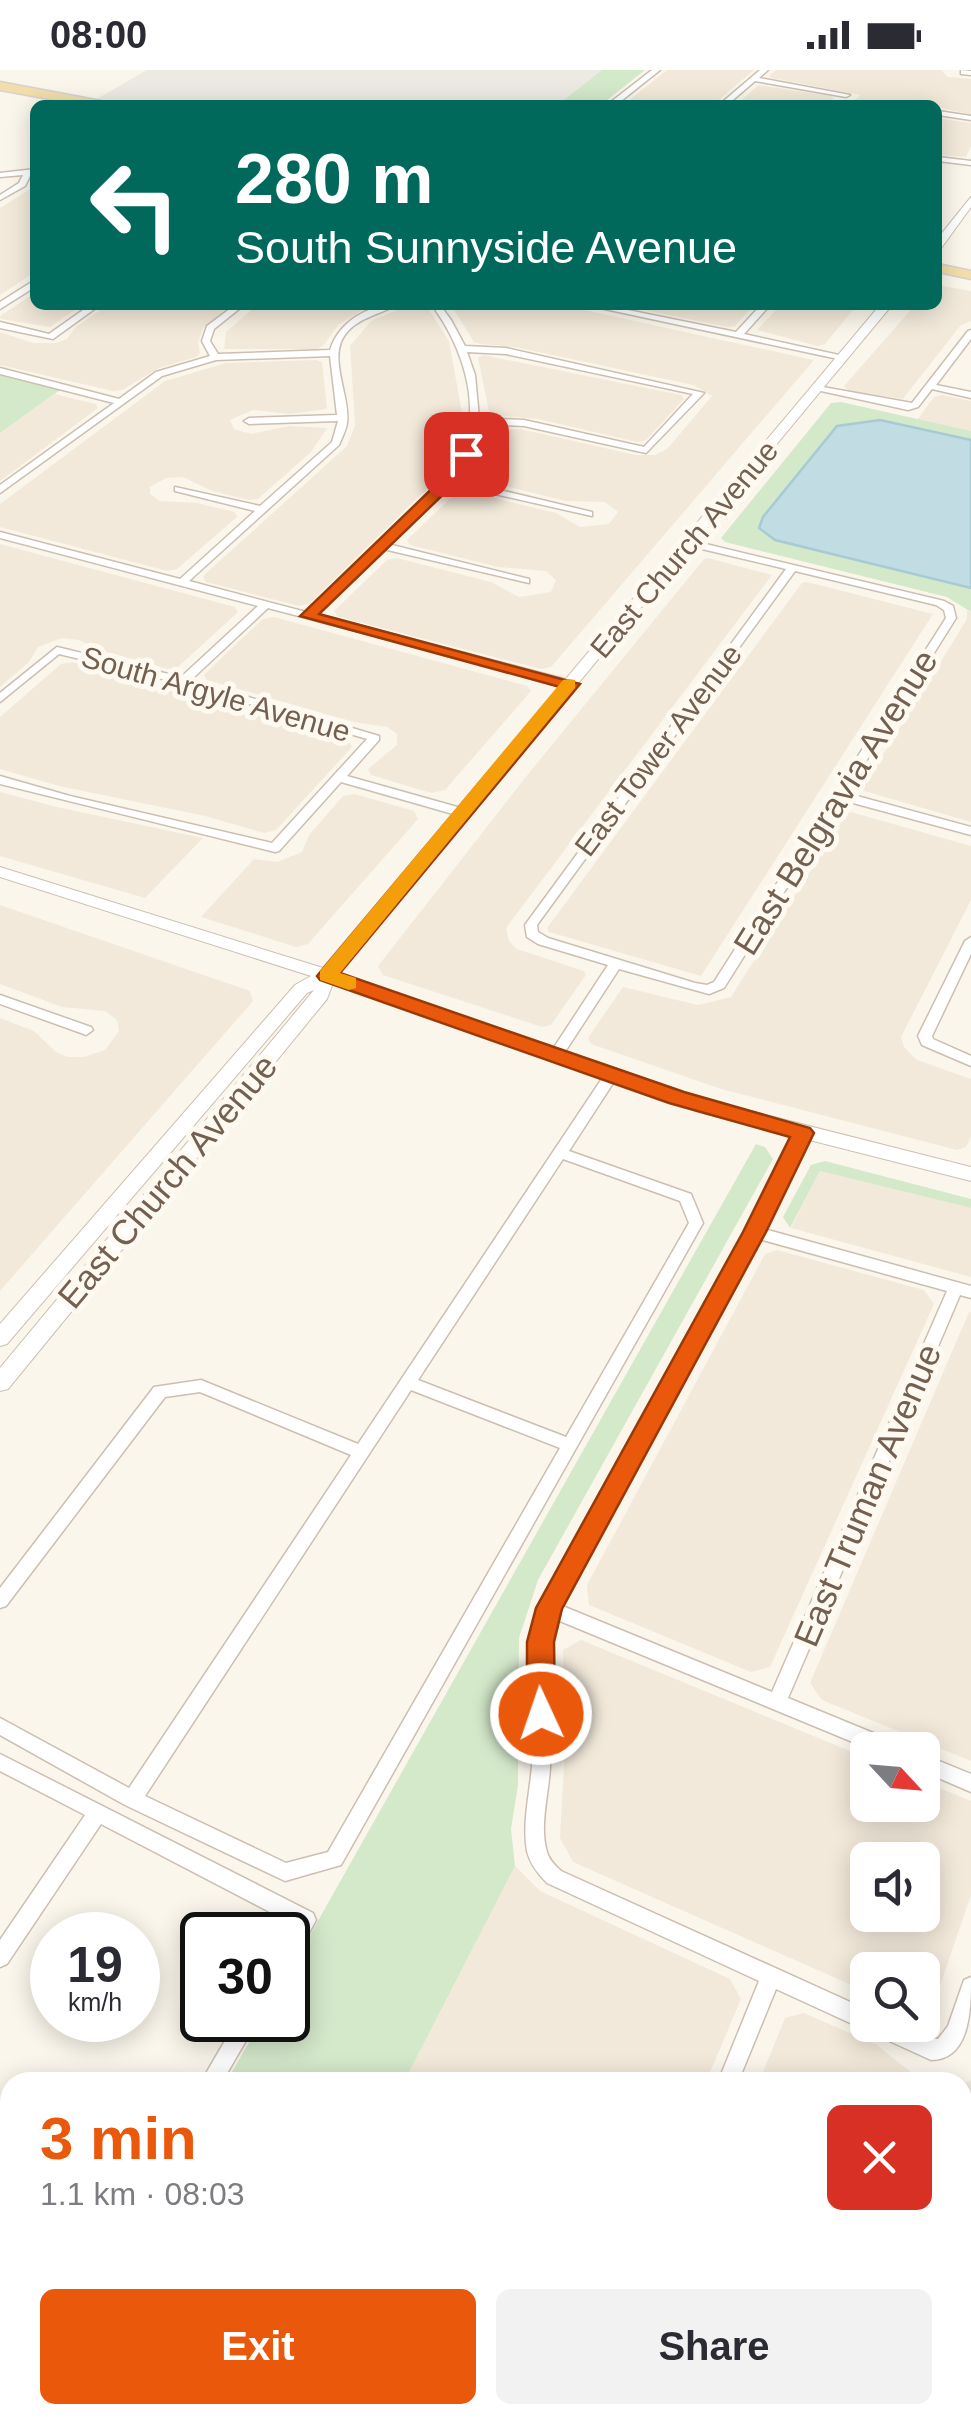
<!DOCTYPE html>
<html lang="en">
<head>
<meta charset="utf-8">
<style>
	:root { --surface:#fff; --page:#f2f2f3; --text:#2b2b33; --muted:#7c7c81; --accent:#ea580c }
	body { margin:0; font-family:Helvetica,sans-serif; background:var(--page); color:var(--text); height:100vh; display:flex; flex-direction:column; font-size:38px; white-space:nowrap }
	* { box-sizing:border-box; margin:0 }
	p { font-size:32px; color:var(--muted) }
	.icon { flex:none; width:55px; height:55px; fill:none; stroke:currentColor; stroke-width:2; stroke-linecap:round; stroke-linejoin:round }
	.map { position:relative; flex:1; overflow:hidden }
	.panel { position:absolute; left:0px; top:2002px; width:972px; height:352px; display:flex; flex-direction:column; background:var(--surface); border-radius:30px 30px 0 0; box-shadow:0 5px 25px #0003 }
	.panel>* { flex:none }
	.top-card { position:absolute; left:30px; top:30px; width:912px; height:210px; border-radius:15px; box-shadow:0 5px 25px #0003; background:#00695c; color:#fff; overflow:hidden }
	.needle { width:65px; rotate:116deg }
	.buttons { position:absolute; left:850px; top:1662px; display:grid; gap:20px }
	.buttons a { display:grid; place-items:center; width:90px; height:90px; border-radius:15px; background:var(--surface); box-shadow:0 5px 25px #0003; font-size:50px }
	.speed { position:absolute; left:30px; top:1842px; display:flex; gap:20px; font-size:50px; font-weight:700; text-align:center }
	.speed>* { display:grid; place-content:center; width:130px; height:130px; border-radius:50%; background:var(--surface); box-shadow:0 5px 25px #0003; line-height:1 }
	.speed small { font-size:25px; font-weight:400 }
	.speed .limit { border:5px solid #111; border-radius:15px; background:#fff; color:#111 }
	.pin { position:absolute; display:grid; place-items:center; width:85px; height:85px; color:#fff; margin:-42px; border-radius:20px; box-shadow:0 5px 15px #0006 }
	.me { position:absolute; width:110px; margin:-55px; rotate:357deg; stroke-linejoin:round; filter:drop-shadow(0 0 8px #0008) }
	.turn { display:flex; align-items:center; gap:35px; height:210px; padding:0 40px; font-size:45px }
	.turn .icon { width:130px; height:130px; stroke-width:2.5 }
	.turn b { display:block; font-size:70px; line-height:85px }
	.round { display:grid; place-items:center; flex:none; width:105px; height:105px; border-radius:15px; background:var(--page) }
	.headline { display:flex; align-items:center; justify-content:space-between; height:170px; padding:0 40px }
	h1 { font-size:60px; font-weight:700; line-height:75px; color:var(--accent) }
	.primary-button { display:flex; gap:20px; margin-top:auto; padding:20px 40px }
	.primary-button a { flex:1; height:115px; border-radius:15px; background:var(--accent); color:#fff; font-size:40px; font-weight:700; line-height:115px; text-align:center }
	.primary-button a+a { background:var(--page); color:var(--text) }
	.status { display:flex; justify-content:space-between; align-items:center; height:70px; padding:0 50px; background:var(--surface); direction:ltr }
	.status svg { height:28px; fill:currentColor }
	.map>svg:first-child { display:block }
</style>
</head>
<body>
<div class="status"><b>08:00</b><svg viewBox="0 0 49 12"><path d="M0 12V9h3v3zM5 12V6h3v6zM10 12V3h3v9zM15 12V0h3v12zM26 1h20v11H26zM47 4h2v5h-2z"/></svg></div>
<div class="map">
<svg width="971" height="2353" viewBox="0 0 971 2353">
	<rect width="100%" height="100%" fill="#fbf6eb"/>
	<path fill="#f2e9da" fill-rule="evenodd" d="M667,0H754L713,35H623Z
		M776,0H941L948,7L971,9V45L926,34L849,35L860,25L772,8L769,6Z
		M758,15L831,26L834,28L826,35H736Z
		M938,48L971,53V76L966,87L938,85Z
		M35,116V202L0,225V138Z
		M938,215L971,221V251L960,256L903,329L849,321L844,316L915,235H938Z
		M35,223V235H82L50,257L1,249L0,246Z
		M108,235H231L203,258L198,273L200,283L196,287L159,298L122,320L113,321L0,295V262L33,273H56L67,269L76,257Z
		M257,235H370L338,255L323,276L316,279H224L226,262Z
		M409,235H426L449,271L464,354L462,371L449,397L309,534L299,536L206,512L203,506L347,376L355,355L350,276L371,251Z
		M451,235H561L814,290L551,597L541,599L409,565L337,546L334,541L387,490L397,488L491,512L519,527L551,522L556,510L546,501L498,497L410,475L407,470L456,423L465,421L556,443L580,457L609,454L618,442L605,432L566,431L476,409L472,405L485,380L490,360L520,359L636,385H655L667,379L712,326L693,315L515,277L481,274L474,272Z
		M619,235H754L735,256L727,257Z
		M781,235H857L825,274L818,276L757,260Z
		M483,285L681,325L684,329L646,370L637,372L538,349L496,345L489,342L478,288Z
		M316,290L322,292L327,339L289,344L253,340L230,350L234,359L251,364L289,356L327,358L311,382L258,429L249,430L212,421L183,407L166,408L150,417V424L160,431L197,433L235,442L237,447L177,499L167,501L0,457V434L165,311L226,293Z
		M55,324L96,334L98,338L0,411V363Z
		M942,325L971,331V361L917,350L934,327Z
		M0,474L235,537L238,542L178,597L168,599L100,580L79,570L62,568L38,577L29,592L0,617Z
		M708,488L772,505L506,858L509,871L517,879L584,901L586,905L551,955L542,957L383,905L378,896L529,703L704,489Z
		M807,512L933,544L701,906L549,862L547,858L802,513Z
		M967,541L971,542V752L861,720L967,549Z
		M274,547L527,616L531,621L445,720L431,723L371,705L368,699L397,675V664L387,657L354,652L207,610L204,605L236,574L263,549Z
		M72,592L349,671L352,677L276,760L264,763L205,746L59,716L0,699V647L61,594Z
		M0,722L57,737L203,768L145,828L0,786Z
		M355,724L414,741L418,749L308,874L296,877L201,847L254,789L277,792L302,782L309,765L343,726Z
		M851,742L971,776V830L901,967L904,977L917,990L971,1009V1067L966,1077L957,1080L721,1019L591,974L588,968L623,917L698,935L731,927L846,744Z
		M0,835L250,921L253,931L0,1221V948L34,961L56,982L68,987H84L105,980L119,961L117,950L105,941L62,937L0,914Z
		M820,1101L971,1138V1207L791,1158Z
		M777,1180L924,1220L934,1234L770,1597L751,1602L589,1535L587,1515L765,1184Z
		M969,1242H971V1691L822,1630L810,1613Z
		M581,1570L867,1688L868,1735H922L923,1711L971,1731V1825L934,1933L923,1938L922,1900H868L867,1922L573,1792L560,1768L565,1678L563,1580ZM868,1790H922V1845H868Z
		M515,1796L540,1821L730,1909L741,1929L706,2012H404Z
		M804,1943L877,1975L923,2012H759L785,1948Z
		M971,2010V2353H848L852,2345H962V2015Z
		M310,2345H793L790,2353H325Z"/>
	<path fill="#ede9e3" d="M147,0H602L557,35H123L95,30Z"/>
	<path fill="#d4e8ca" d="M602,0H645L601,35H557Z
		M0,305L60,320L0,363Z
		M841,332L971,361V542L947,527L725,472L721,468L831,333Z
		M756,1074L765,1077L773,1089L538,1510L519,1568L518,1715L511,1759L515,1796L404,2012H226L262,1950H288V1904Z
		M825,1091L971,1129V1138L820,1101L790,1158L783,1147L811,1095Z"/>
	<path fill="#c1dce3" stroke="#a8cad4" stroke-width="2.5" d="M880,350L971,370V518L775,470L759,458L763,447L837,356Z"/>
	<g fill="none" stroke-linecap="round" stroke-linejoin="round">
		<g stroke="#ccbfb2" stroke-width="3">
			<path id="minor" d="M652,0H660L616,35H607Z
				M760,0H768L759,8L850,25L846,27L755,11L727,35H719Z
				M961,0L971,1V5L961,4Z
				M938,41L971,46V50L938,45Z
				M938,87L971,91V95L938,91Z
				M35,99V103L31,104L25,116L0,130V125L19,113L23,105L0,107V103Z
				M35,210V217L0,239V232Z
				M90,235H100L53,269L0,258V252L49,264Z
				M235,235H244L214,259L210,271L218,284L330,280C339,252 367,235 396,235C381,244 361,247 348,261C325,285 351,325 347,353C346,360 342,368 339,375L189,511L306,542L445,409C451,400 458,392 462,383C482,333 462,276 432,235H440L451,250L465,276L506,278L704,323L646,383L524,356L478,354L471,384L454,409L592,442V446L450,414L388,474L529,509V513L383,479L316,544L575,612V616H567L268,538L191,610L379,666V670L347,706L468,740V746H460L341,712L279,781L275,782L0,714V706L70,726L272,773L367,669L179,613L59,584L0,632V623L57,577L181,607L258,536L0,468V462L180,509L255,441L175,421V417L260,436L332,372L338,351L249,354L244,351L249,348L337,345L330,286L216,290L162,306L0,423V415L114,333L0,304V298L119,329L156,302L210,286L202,271L207,256ZM467,282L506,284L693,324L644,377L524,350L479,348L475,305Z
				M586,235H603L736,262L761,235H770L744,264L848,287L843,290Z
				M971,260V269L936,315L971,322V328L932,319L918,337L908,340L812,319L817,316L912,333L968,261Z
				M689,470L944,531L953,536L956,548L846,723L971,757V765L842,730L724,918L709,924L619,899L561,988L556,990L549,985L608,895L538,874L527,867L525,855L786,499L685,475L684,473ZM795,501L936,535L944,540L946,548L714,912L707,915L695,913L548,868L538,862L537,855Z
				M971,867V884L932,966L933,969L971,986V996L922,975L918,966L965,871Z
				M0,925L91,957L93,960L86,965L81,963L0,934Z
				M612,999L619,1004L569,1081L691,1124L703,1153L341,1795L285,1811L125,1735L0,1665V1648L129,1718L351,1385L200,1322L165,1327L6,1536L0,1538V1518L154,1317L201,1310L358,1374L607,1001ZM563,1089L680,1131L689,1153L566,1367L418,1310ZM411,1320L560,1378L328,1782L286,1793L145,1726Z
				M803,1058L810,1063L764,1159L971,1216V1228L960,1225L788,1628L900,1674L902,1680H872L555,1549C545,1597 552,1647 550,1697C549,1723 539,1756 547,1782C549,1790 555,1795 561,1801L868,1940V1955H897L920,1966L938,1969L948,1956L964,1910L971,1907C971,1937 971,1990 931,1990L776,1919L738,2012H718L759,1911L547,1813C538,1804 530,1794 527,1781C522,1753 530,1723 532,1695C534,1643 522,1583 543,1533L748,1162L796,1063ZM759,1169L947,1221L772,1622L560,1535Z
				M0,1684L313,1843L316,1850L295,1888L288,1890L286,1865L293,1854L101,1754L7,1894L0,1897V1870L85,1745L0,1701Z
				M922,1684L971,1704V1722L922,1701Z
				M237,1950H258L222,2012H201Z
				M10,2338V2345H30L27,2353H3Z
				M97,2345H120L117,2353H94Z
				M239,2345H272L275,2353H242Z
				M811,2345H833L830,2353H808Z"/>
		</g>
		<g stroke="#ccbfb2" stroke-width="2">
			<path id="tertiary" d="M971,127V137L942,177L938,178V168Z
				M880,235H892L338,903L710,1031L971,1097V1111L699,1042L333,913L327,929L8,1319L0,1321V1298L314,920L307,923L7,1274L0,1276V1254L295,915L311,906L0,807V797L323,898Z"/>
		</g>
		<g stroke="#d8d2ce" stroke-width="3">
			<path id="primary" d="M0,12L101,31L107,35H82L0,20Z
				M938,194L971,201V209L938,202Z"/>
		</g>
		<use href="#minor" fill="#fff" fill-rule="evenodd"/>
		<use href="#tertiary" fill="#fff" fill-rule="evenodd"/>
		<use href="#primary" fill="#f2ddab" fill-rule="evenodd"/>
	</g>
	<path fill="#ea580c" stroke="#983908" stroke-width="2.5" d="M461,380L473,384L454,414L319,544L580,614L340,903L684,1022L810,1058L814,1063L766,1162L562,1539L554,1572L555,1644L551,1652L541,1656L532,1652L527,1644V1572L536,1538L743,1162L790,1067L669,1033L320,910L317,906L560,617L300,546L443,408Z"/>
	<path fill="#f59e0b" d="M569,609L575,610V618L340,903L356,908V918L349,920L320,910V901L563,610Z"/>
	<g text-anchor="middle" dominant-baseline="central" stroke-width="10" stroke-linejoin="round" paint-order="stroke">
		<g font-size="30" fill="#746050" stroke="#fefaf2">
			<text transform="translate(684 479) rotate(-50)">East Church Avenue</text>
			<text transform="translate(216 624) rotate(16)">South Argyle Avenue</text>
			<text transform="translate(658 680) rotate(-53)">East Tower Avenue</text>
		</g>
		<g font-size="35" fill="#746050" stroke="#fefaf2">
			<text transform="translate(835 732) rotate(-58)">East Belgravia Avenue</text>
			<text transform="translate(167 1111) rotate(-50)">East Church Avenue</text>
			<text transform="translate(867 1425) rotate(-67)">East Truman Avenue</text>
		</g>
	</g>
</svg>
<div class="buttons">
<a><svg class="needle" viewBox="-14 -14 28 28"><path d="M0-13l5 13h-10z" fill="#e53935"/><path d="M0 13l5-13h-10z" fill="#7c7c81"/></svg></a>
<a><svg class="icon" aria-label="sound" viewBox="0 0 24 24"><path d="M4 9h4l5-4v14l-5-4H4zM17 9q2 3 0 6"/></svg></a>
<a><svg class="icon" aria-label="search" viewBox="0 0 24 24"><circle cx="10" cy="10" r="6"/><path d="M15 15l6 6"/></svg></a>
</div>
<div class="speed"><div>19<small>km/h</small></div><div class="limit">30</div></div>
<div class="pin" style="left:466px;top:384px;background:#d93025"><svg class="icon" aria-label="arrive" viewBox="0 0 24 24"><path d="M6 21V4h12l-3 4 3 4H6"/></svg></div>
<svg class="me" style="left:541px;top:1644px" viewBox="-20 -20 40 40"><circle r="17" fill="#ea580c" stroke="#fff" stroke-width="3"/><path d="M0-11L8 9 0 5-8 9z" fill="#fff"/></svg>
<div class="top-card">
<div class="turn"><svg class="icon" aria-label="left" viewBox="0 0 24 24"><path d="M17 20v-9H6M10 6l-5 5 5 5"/></svg><div><b>280 m</b>South Sunnyside Avenue</div></div>
</div>
<section class="panel">
<div class="headline"><div><h1>3 min</h1><p>1.1 km · 08:03</p></div><a class="round" style="background:#d93025;color:#fff"><svg class="icon" aria-label="close" viewBox="0 0 24 24"><path d="M6 6l12 12M18 6L6 18"/></svg></a></div>
<div class="primary-button"><a>Exit</a><a>Share</a></div>
</section>
</div>
</body>
</html>
